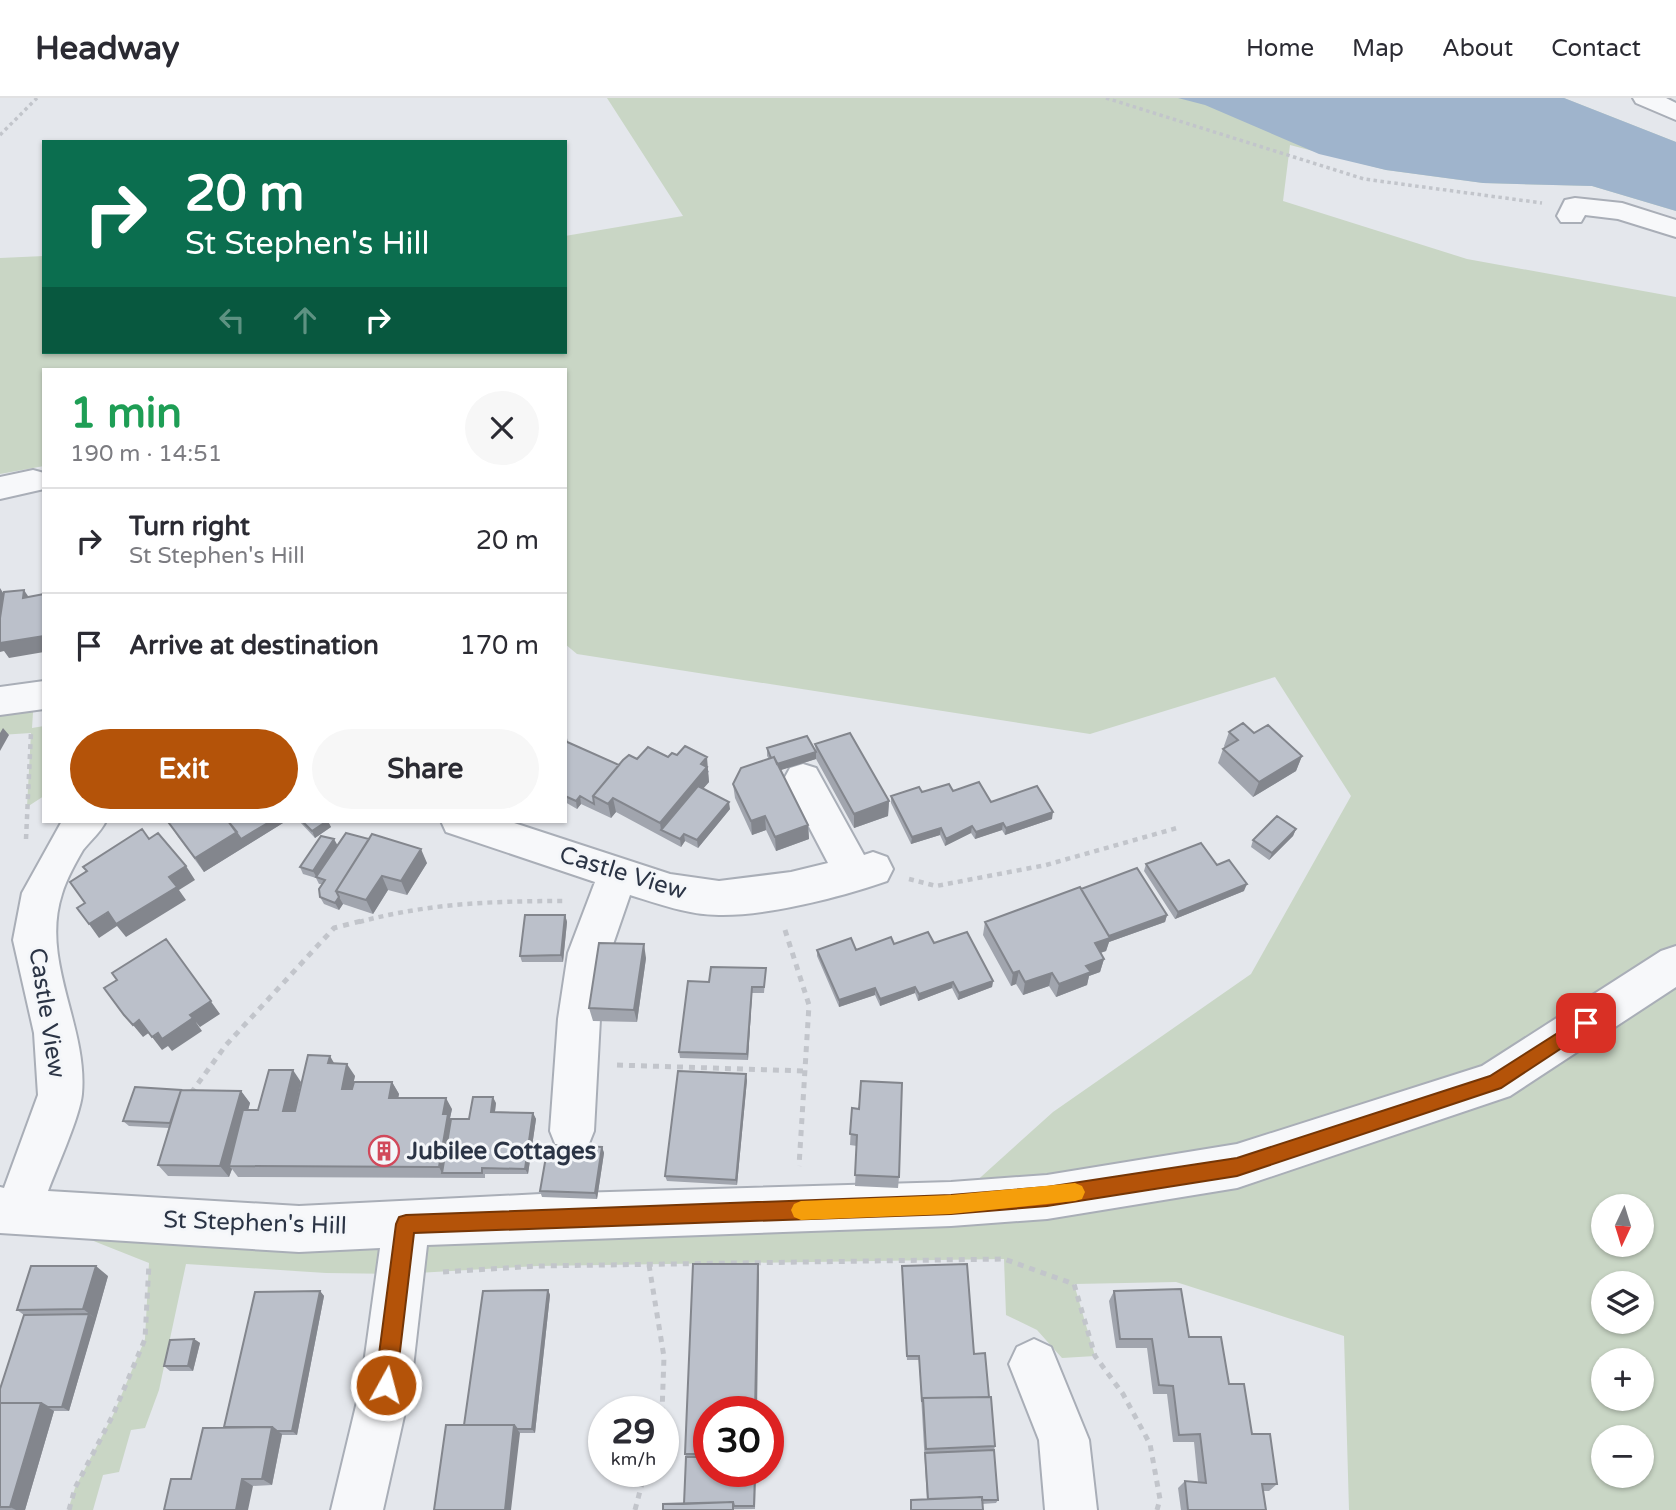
<!DOCTYPE html>
<html lang="en">
<head>
<meta charset="utf-8">
<style>
	:root { --surface:#fff; --page:#f7f7f7; --text:#2b2b33; --muted:#7c7c81; --line:#e1e1e2; --accent:#b45309 }
	body { margin:0; font-family:"Varela Round",sans-serif; background:var(--page); color:var(--text); height:100vh; display:flex; flex-direction:column; font-size:26px; white-space:nowrap }
	* { box-sizing:border-box; margin:0 }
	p { font-size:23px; color:var(--muted) }
	.icon { flex:none; width:38px; height:38px; fill:none; stroke:currentColor; stroke-width:2; stroke-linecap:round; stroke-linejoin:round }
	.map { position:relative; flex:1; overflow:hidden }
	.drawer { position:absolute; left:42px; top:270px; width:525px; height:455px; display:flex; flex-direction:column; background:var(--surface); border-radius:0px; box-shadow:0 2px 5px #0004 }
	.drawer>* { flex:none }
	.hud { position:absolute; left:42px; top:42px; width:525px; height:214px; border-radius:0px; box-shadow:0 2px 5px #0004; background:#0b6e4f; color:#fff; overflow:hidden }
	.needle { width:46px; rotate:184deg }
	.fabs { position:absolute; left:1591px; top:1096px; display:grid; gap:14px }
	.fabs a { display:grid; place-items:center; width:63px; height:63px; border-radius:50%; background:var(--surface); box-shadow:0 2px 5px #0004; font-size:35px }
	.speed { position:absolute; left:588px; top:1298px; display:flex; gap:14px; font-size:35px; font-weight:700; text-align:center }
	.speed>* { display:grid; place-content:center; width:91px; height:91px; border-radius:50%; background:var(--surface); box-shadow:0 2px 5px #0004; line-height:1 }
	.speed small { font-size:18px; font-weight:400 }
	.speed .limit { border:10px solid #d22; background:#fff; color:#111 }
	.pin { position:absolute; display:grid; place-items:center; width:60px; height:60px; color:#fff; margin:-30px; border-radius:14px; box-shadow:0 4px 10px #0006 }
	.me { position:absolute; width:77px; margin:-38px; rotate:7deg; stroke-linejoin:round; filter:drop-shadow(0 0 5px #0008) }
	.turn { display:flex; align-items:center; gap:24px; height:147px; padding:0 28px; font-size:32px }
	.turn .icon { width:91px; height:91px; stroke-width:2.5 }
	.turn b { display:block; font-size:49px; line-height:60px }
	.lanes { display:flex; align-items:center; height:66px; padding:0 28px; background:#0003; justify-content:center; gap:35px; direction:ltr }
	.lanes .off { opacity:.35 }
	.round { display:grid; place-items:center; flex:none; width:74px; height:74px; border-radius:37px; background:var(--page) }
	.overview { display:flex; align-items:center; justify-content:space-between; height:119px; padding:0 28px }
	h1 { font-size:42px; font-weight:700; line-height:52px; color:#1e9e55 }
	.primary-button { display:flex; gap:14px; margin-top:auto; padding:14px 28px }
	.primary-button a { flex:1; height:80px; border-radius:42px; background:var(--accent); color:#fff; font-size:28px; font-weight:700; line-height:80px; text-align:center }
	.primary-button a+a { background:var(--page); color:var(--text) }
	ul { padding:0; list-style:none }
	li { display:flex; align-items:center; gap:21px; height:105px; padding:0 28px; border-top:2px solid var(--line) }
	li div { flex:1 }
	li b { display:block; font-size:26px }
	li em { font-style:normal }
	header { display:flex; align-items:center; gap:42px; box-sizing:border-box; height:98px; padding:0 35px; background:var(--surface); border-bottom:2px solid var(--line) }
	header strong { font-size:33px }
	nav { display:flex; gap:38px; margin-inline-start:auto; font-size:24px }
	.map>svg:first-child { display:block }
</style>
</head>
<body>
<header>
<strong>Headway</strong>
<nav><a>Home</a><a>Map</a><a>About</a><a>Contact</a></nav>
</header>
<div class="map">
<svg width="1676" height="1412" viewBox="0 0 1676 1412">
	<rect width="100%" height="100%" fill="#e4e7ec"/>
	<path fill="#c9d6c5" fill-rule="evenodd" d="M607,0H1564L1676,44V113L1592,88L1483,85L1386,72L1290,47L1283,103L1467,161L1676,199V1412H1349L1344,1238L1176,1184L1074,1186L1095,1258L1062,1260L1037,1232L1006,1217L1004,1161L537,1168L400,1176L326,1175L186,1166L159,1292L145,1330L131,1332L119,1374L103,1377L93,1412H68L75,1390L113,1317L145,1241L149,1165L18,1113L951,1106L1053,1014L1251,876L1351,698L1275,579L1090,636L577,556L565,546V271H44V368L0,376V160L44,158V254H565V138L683,118ZM1603,1108H1642V1146H1603ZM1603,1185H1642V1223H1603ZM1603,1262H1642V1300H1603ZM1603,1339H1642V1377H1603Z
		M34,599L32,630L44,628V698L27,709L31,635L0,637V603Z"/>
	<path fill="#9fb4cc" d="M1178,0H1564L1676,44V113L1592,88L1483,85L1386,72L1319,56L1205,7Z"/>
	<g fill="none" stroke-linecap="round" stroke-linejoin="round">
		<g stroke="#a9aeb7" stroke-width="4">
			<path id="minor" d="M1633,0H1666L1676,5V22L1636,5Z
				M1575,100L1622,105L1676,122V139L1618,121L1585,117L1581,124H1561L1557,118L1565,102Z
				M33,372L44,375V391L0,401V379Z
				M44,583V611L0,617V589Z
				M803,666L816,670L864,757L873,754L887,759L893,771L887,783C841,799 768,818 719,817C689,817 659,806 630,797L610,855L600,921L594,1033L588,1048L572,1054L556,1048L550,1033L558,921L568,855L595,784L446,734L441,723H508L670,776L719,783L791,774L828,765L784,681L790,670Z
				M62,723H106C100,735 91,742 83,752C76,764 66,782 62,796C40,863 88,928 82,996C80,1018 57,1069 48,1093L299,1108L541,1096L951,1084L1047,1077L1237,1046L1482,968L1661,853L1676,848V889L1510,998L1237,1090L1047,1121L951,1128L427,1147L411,1287L383,1412H331L361,1287L380,1150L299,1154L0,1135V1089L4,1090L38,997L34,935L13,842L22,795Z
				M1034,1241L1051,1249L1089,1342L1097,1412H1045L1039,1342L1009,1266L1017,1249Z"/>
		</g>
		<path stroke="#c2c5cb" stroke-width="3.5" stroke-dasharray="3.5 3.5" stroke-linecap="butt" d="M1106,0L1364,81L1542,105
			M0,37L37,0"/>
		<path stroke="#c2c5cb" stroke-width="4.5" stroke-dasharray="5 5" stroke-linecap="butt" d="M26,741L31,634
			M909,781L936,788L1046,767L1177,730
			M359,824C430,805 493,803 566,803"/>
		<path stroke="#c2c5cb" stroke-width="5" stroke-dasharray="6 6" stroke-linecap="butt" d="M785,832L809,907L799,1068
			M617,967L805,973
			M191,995L226,947L334,830L365,822
			M649,1167L664,1259L662,1314
			M443,1174L537,1168L1004,1161L1074,1186L1095,1258L1123,1296L1150,1346L1160,1401L1157,1412
			M69,1412L75,1390L113,1317L145,1241L149,1165
			M635,1412L645,1374"/>
		<use href="#minor" fill="#f7f8fa" fill-rule="evenodd"/>
	</g>
	<path fill="#a1a5ae" d="M565,632L568,644L619,667L637,661L668,659L709,673L708,675L709,684L703,690L730,711L698,750L685,743L681,749L616,714L611,720L581,706L577,711L565,704Z
		M1229,634L1254,635L1302,658L1296,673L1253,699L1218,665L1223,651L1225,650L1224,648Z
		M815,646L889,703L888,718L854,730L816,661L780,672L808,727L809,741L776,753L766,732L752,737L735,700L733,686L769,661L767,658V650L816,654Z
		M953,693L991,704L1052,721L1005,737L1002,732L975,741L971,735L945,748L940,737L911,746L891,705V698L922,694Z
		M173,723H282L283,725L204,774L178,739L169,725Z
		M299,723H327L331,729L315,740Z
		M1296,731L1293,738L1269,762L1251,749L1253,742Z
		M337,747L427,765L407,797L388,792L373,816L343,806L339,812L324,806L320,799L322,786H319L316,780L303,776L300,769Z
		M1146,766L1217,767L1244,793L1175,821L1144,773Z
		M1081,791L1167,817L1165,824L1109,844L1106,853L1100,855L1104,861L1100,874L1089,878L1087,887L1056,899L1049,888L1023,897L1016,886L1011,888L983,837L985,824Z
		M565,817L567,824L563,864H522L520,858Z
		M934,845L993,883L992,889L958,902L952,890L918,903L915,895L880,908L875,897L839,909L817,858V852H856L894,846Z
		M646,860L637,924L593,923L589,910Z
		M766,870L764,895H752L748,962L680,960L679,954L709,884Z
		M334,965L355,978L352,991L392,984L399,996L398,1000L452,1011L450,1020L451,1021H469L496,1005L495,1014L533,1015L536,1021L528,1076H485V1080L238,1079L232,1071L229,1079L168,1078L158,1067L169,1030L129,1028L123,1023L181,992L241,993L250,1005L248,1012H258L301,984L294,1013Z
		M747,982L737,1087L667,1083L665,1078Z
		M852,1010L899,1079L898,1090L855,1088L857,1048L850,1047Z
		M602,1049L604,1055L597,1101L542,1099L540,1093Z
		M758,1166L759,1176L709,1314V1374H756L755,1411L663,1412L684,1406L686,1359L685,1356Z
		M902,1168L974,1256L989,1299L995,1348L994,1352L998,1402L996,1405L982,1406L983,1412H910L911,1402H927L919,1262H907Z
		M108,1178L69,1313H54L25,1412H0V1291L24,1217L17,1212Z
		M548,1192L550,1197L535,1335H520L464,1327Z
		M320,1193L324,1198L297,1337H282L272,1387L253,1388L191,1381L224,1329Z
		M1114,1193L1189,1239L1229,1286L1277,1386L1269,1393H1263L1266,1412H1181L1178,1390L1185,1383L1198,1384L1194,1344H1173L1167,1296H1153L1147,1250H1116L1109,1203Z
		M194,1241L200,1245L193,1273H170L164,1268Z"/>
	<path fill="#83868d" d="M0,490L7,501L0,532Z
		M24,492L34,507L23,500Z
		M0,538H44V554L9,560L4,553L0,554V560Z
		M3,630L9,637L0,653V635Z
		M816,654V661L775,674L774,666Z
		M1302,658L1296,673L1253,699L1259,684Z
		M707,659L709,684L666,734L661,732L660,725Z
		M580,698L581,706L577,711L576,703Z
		M613,700L616,714L611,720L608,706Z
		M889,703L888,718L854,730V716Z
		M729,704L730,711L698,750L697,742Z
		M1053,714L1052,721L1005,737L1006,730Z
		M765,718L766,732L752,737L751,723Z
		M271,723H282L283,725L204,774L195,760L237,734Z
		M328,723L331,729L315,740L312,733Z
		M1003,725L1002,732L975,741L976,734Z
		M808,727L809,741L776,753L775,739Z
		M972,728L971,735L945,748L946,741Z
		M941,730L940,737L911,746L912,739Z
		M1296,731L1293,738L1269,762L1272,755Z
		M684,736L685,743L681,749L680,741Z
		M334,741L338,748L317,780L313,773Z
		M421,751L427,765L407,797L401,783Z
		M186,768L195,782L179,792L186,802L126,839L117,828L99,840L89,826Z
		M382,778L388,792L373,816L366,802Z
		M1247,786L1244,793L1175,821L1178,814Z
		M339,799L343,806L339,812L335,805Z
		M565,817L567,824L563,864L561,857Z
		M1167,817L1165,824L1109,844L1106,853L1091,858L1095,845L1105,840Z
		M166,841L220,916L200,929L190,917Z
		M644,846L646,860L637,924L634,912Z
		M1104,861L1100,874L1089,878L1087,887L1056,899L1059,886L1086,868Z
		M1019,873L1016,886L1011,888L1013,875Z
		M1052,875L1049,888L1023,897L1025,884Z
		M993,883L992,889L958,902L959,895Z
		M953,884L952,890L918,903L919,896Z
		M752,889V895L748,962L747,956Z
		M915,889V895L880,908V901Z
		M875,890V897L839,909V902Z
		M193,920L202,933L172,953L168,948L162,952L152,939Z
		M139,922L150,934L143,939L133,927Z
		M330,958L337,970L328,965Z
		M347,966L355,978L349,1003L342,991Z
		M293,972L301,984L292,1025L283,1013Z
		M746,976L747,982L737,1087L736,1082Z
		M392,984L399,996L396,1011L389,1000Z
		M241,993L250,1005L233,1068H229L232,1071L229,1079L220,1068Z
		M493,999L496,1005L494,1020L491,1014Z
		M446,1000L452,1011L450,1020L454,1027L442,1075L439,1069L443,1016Z
		M533,1015L536,1021L528,1076L525,1071Z
		M602,1049L604,1055L597,1101L595,1095Z
		M758,1166L759,1176L757,1314H755Z
		M96,1168L108,1178L96,1221L83,1211Z
		M548,1192L550,1197L535,1335L532,1331Z
		M320,1193L324,1198L297,1337L292,1333Z
		M89,1216L96,1221L69,1313L62,1309Z
		M194,1241L200,1245L193,1273L188,1268Z
		M41,1305L54,1313L25,1412H16L10,1409Z
		M514,1327L520,1335L511,1412H505Z
		M272,1329L282,1336L272,1387L262,1381Z
		M242,1381L253,1388L248,1412H236Z"/>
	<path fill="#bbc0ca" stroke="#83868d" stroke-width="2" d="M24,492L23,500L44,496V538L0,545V520L4,494Z
		M1243,625L1254,635L1268,627L1302,658L1259,684L1223,651L1238,642L1229,634Z
		M850,635L889,703L854,716L815,646Z
		M807,638L816,654L777,666L774,659L771,660L767,650Z
		M565,643L619,667L593,698L594,706L580,698L576,703L565,698Z
		M685,648L707,659L701,666L707,669L660,725L613,700L608,706L593,698L623,662L629,657L637,661L648,649L668,659L672,655L677,657Z
		M774,659L808,727L775,739L765,718L751,723L733,686L741,670Z
		M979,684L991,704L1037,688L1053,714L1006,730L1003,725L976,734L972,728L946,741L941,730L912,739L891,698L919,689L922,694L949,686L953,693Z
		M698,688L729,704L697,742L684,736L680,741L661,732Z
		M1277,718L1296,731L1272,755L1253,742Z
		M173,723H228L237,734L195,760L169,725Z
		M228,723H271L241,741Z
		M302,723H327L312,733Z
		M142,731L149,741L158,735L186,768L169,779L177,789L116,826L108,814L89,826L77,810L85,805L70,784L87,773L83,769Z
		M346,735L369,741L336,793L339,799L335,805L320,799L319,791L325,782L316,779Z
		M372,736L421,751L401,783L382,778L366,802L336,793Z
		M321,738L334,741L313,773L300,769Z
		M1201,745L1217,767L1229,762L1247,786L1178,814L1146,766Z
		M1137,770L1167,817L1109,838L1081,791Z
		M1080,789L1110,840L1095,845L1104,861L1086,868L1091,874L1059,886L1052,875L1025,884L1019,873L1013,875L985,824Z
		M525,817H565L561,857L520,858Z
		M928,834L934,845L967,834L993,883L959,895L953,884L919,896L915,889L880,901L875,890L839,902L817,852L851,840L856,852L891,839L894,846Z
		M166,841L211,903L190,917L193,920L162,941L158,935L152,939L139,922L133,927L124,917L104,890L117,882L112,875Z
		M599,845L644,846L634,912L589,910Z
		M711,869L766,870L764,889H752L747,956L679,954L688,883L709,884Z
		M308,957L330,958L328,965L347,966L342,991H352L354,984H392L389,1000H446L443,1016H448L439,1069L229,1068L243,1012H258L269,972H293L283,1013H295Z
		M678,973L746,976L736,1082L665,1078Z
		M861,983L902,985L899,1079L855,1077L857,1037L850,1036L852,1010L859,1011Z
		M135,989L181,992L170,1025L123,1023Z
		M181,992L241,993L220,1068L158,1067Z
		M473,999H493L491,1014L533,1015L525,1071L482,1070V1075H442L451,1021H469Z
		M548,1047L602,1049L595,1095L540,1093Z
		M693,1166H758L755,1314H709V1356H685Z
		M967,1166L974,1256L985,1255L989,1299L923,1300L922,1304L919,1258H907L902,1168Z
		M31,1168H96L83,1211L17,1212Z
		M1181,1191L1189,1239H1221L1229,1286H1244L1252,1336H1270L1277,1386H1262L1266,1412H1188L1185,1383L1206,1385L1200,1336L1179,1337L1173,1288L1159,1287L1152,1241H1120L1114,1193Z
		M548,1192L532,1331H517L514,1327H464L483,1193Z
		M320,1193L292,1333H277L272,1329H224L255,1194Z
		M89,1216L62,1309H48L41,1305H0V1291L24,1217Z
		M194,1241L188,1268H164L170,1242Z
		M991,1299L995,1348L926,1351L923,1300Z
		M0,1305H41L10,1409H0Z
		M446,1327H514L505,1412H434Z
		M272,1329L262,1381H242L236,1412H164L171,1381H191L203,1330Z
		M994,1352L998,1402H982V1399L928,1401L925,1355Z
		M686,1359H709V1374H755L754,1408H734L733,1404L684,1406Z
		M982,1399L983,1412H911V1402Z
		M733,1404V1412H663V1406Z"/>
	<path fill="#b45309" stroke="#753606" stroke-width="2" d="M1586,917L1594,925L1592,930L1501,990L1237,1078L1047,1108L951,1116L414,1135L396,1287L393,1294L386,1297L378,1294L375,1287L396,1126L399,1119L406,1117L951,1097L1047,1089L1237,1060L1490,978Z"/>
	<path fill="#f59e0b" d="M1075,1085L1082,1088L1085,1094L1082,1101L1075,1103L951,1116L801,1122L794,1119L791,1112L794,1106L801,1103L951,1097Z"/>
	<defs>
		<g id="building-ring" transform="scale(1.575)"><circle r="9.5" fill="#f4f6f9" stroke="#d1495b" stroke-width="1.5"/><path d="M-4-6H4V6H1V3H-1V6H-4ZM-2.5-4.3h1.7v1.8h-1.7ZM.8-4.3h1.7v1.8H.8ZM-2.5-1h1.7V.8h-1.7ZM.8-1h1.7V.8H.8Z" fill="#d1495b"/></g>
	</defs>
	<g fill-rule="evenodd">
		<use href="#building-ring" x="384" y="1053"/>
	</g>
	<g text-anchor="middle" dominant-baseline="central" stroke-width="6" stroke-linejoin="round" paint-order="stroke">
		<g font-size="24" fill="#2b3445" stroke="#f4f6f9">
			<text transform="translate(623 775) rotate(17)">Castle View</text>
			<text transform="translate(47 915) rotate(81)">Castle View</text>
			<text transform="translate(255 1125) rotate(2)">St Stephen's Hill</text>
		</g>
		<g font-size="24" font-weight="bold" fill="#2b3445" stroke="#f4f6f9" text-anchor="start">
			<text x="407" y="1053">Jubilee Cottages</text>
		</g>
	</g>
</svg>
<div class="fabs">
<a><svg class="needle" viewBox="-14 -14 28 28"><path d="M0-13l5 13h-10z" fill="#e53935"/><path d="M0 13l5-13h-10z" fill="#7c7c81"/></svg></a>
<a><svg class="icon" aria-label="layers" viewBox="0 0 24 24"><path d="M12 4l9 5-9 5-9-5zM3 14l9 5 9-5"/></svg></a>
<a>+</a>
<a>−</a>
</div>
<div class="speed"><div>29<small>km/h</small></div><div class="limit">30</div></div>
<div class="pin" style="left:1586px;top:925px;background:#d93025"><svg class="icon" aria-label="arrive" viewBox="0 0 24 24"><path d="M6 21V4h12l-3 4 3 4H6"/></svg></div>
<svg class="me" style="left:386px;top:1287px" viewBox="-20 -20 40 40"><circle r="17" fill="#b45309" stroke="#fff" stroke-width="3"/><path d="M0-11L8 9 0 5-8 9z" fill="#fff"/></svg>
<div class="hud">
<div class="turn"><svg class="icon" aria-label="right" viewBox="0 0 24 24"><path d="M7 20v-9h11M14 6l5 5-5 5"/></svg><div><b>20 m</b>St Stephen's Hill</div></div>
<div class="lanes"><svg class="icon off" aria-label="left" viewBox="0 0 24 24"><path d="M17 20v-9H6M10 6l-5 5 5 5"/></svg><svg class="icon off" aria-label="ahead" viewBox="0 0 24 24"><path d="M12 20V5M6 11l6-6 6 6"/></svg><svg class="icon" aria-label="right" viewBox="0 0 24 24"><path d="M7 20v-9h11M14 6l5 5-5 5"/></svg></div>
</div>
<section class="drawer">
<div class="overview"><div><h1>1 min</h1><p>190 m · 14:51</p></div><a class="round"><svg class="icon" aria-label="close" viewBox="0 0 24 24"><path d="M6 6l12 12M18 6L6 18"/></svg></a></div>
<ul>
<li><svg class="icon" aria-label="right" viewBox="0 0 24 24"><path d="M7 20v-9h11M14 6l5 5-5 5"/></svg><div><b>Turn right</b><p>St Stephen's Hill</p></div><em>20 m</em></li>
<li><svg class="icon" aria-label="arrive" viewBox="0 0 24 24"><path d="M6 21V4h12l-3 4 3 4H6"/></svg><div><b>Arrive at destination</b></div><em>170 m</em></li>
</ul>
<div class="primary-button"><a>Exit</a><a>Share</a></div>
</section>
</div>
</body>
</html>
